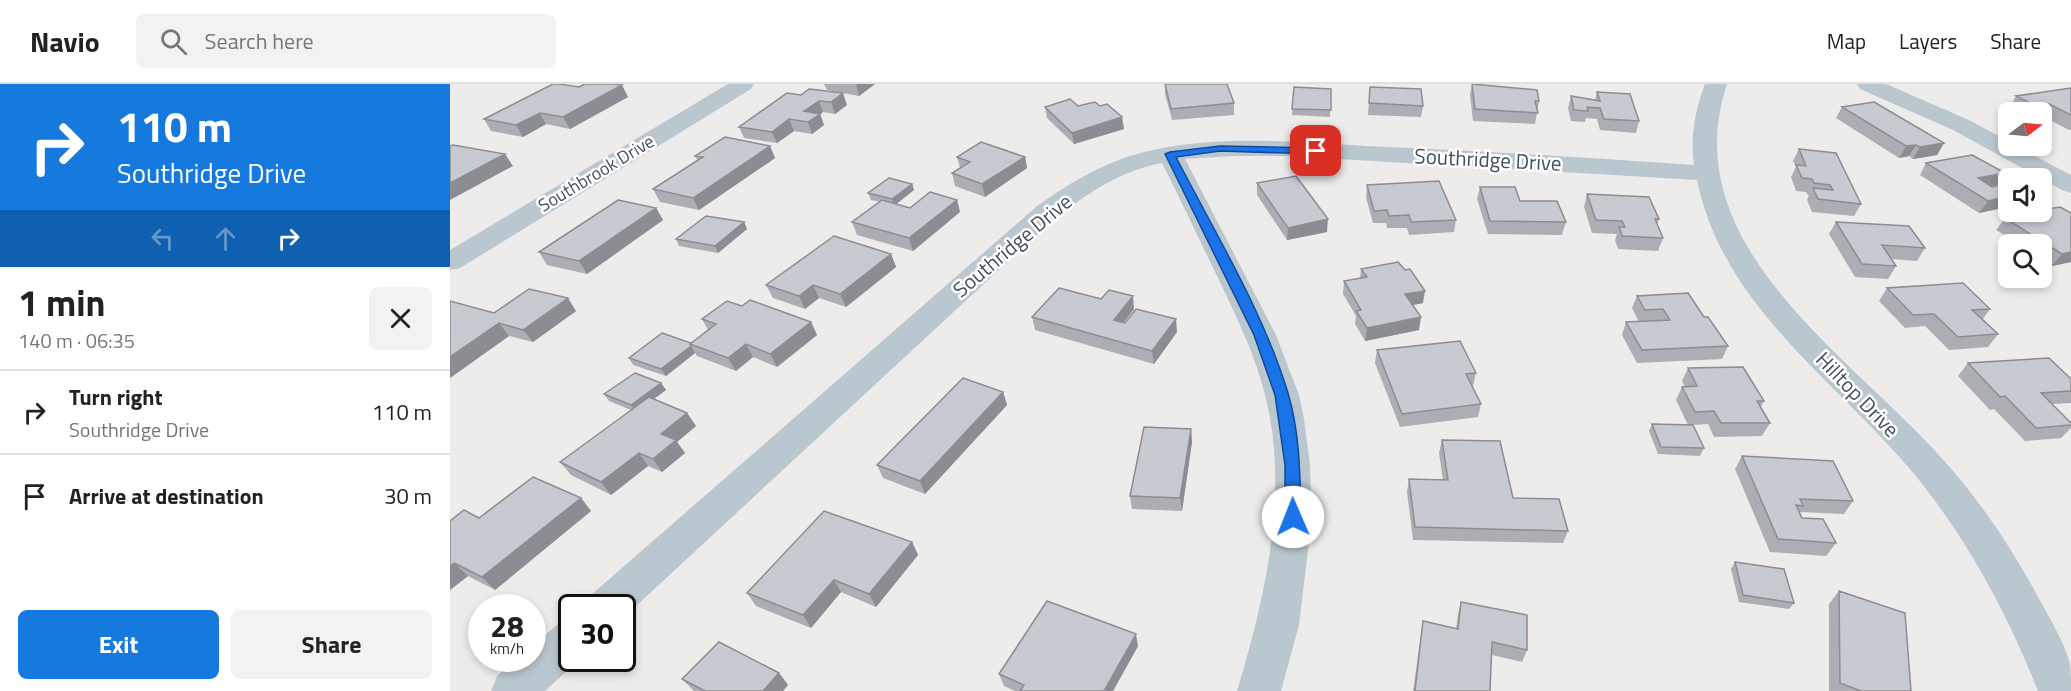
<!DOCTYPE html>
<html lang="en">
<head>
<meta charset="utf-8">
<style>
	:root { --surface:#fff; --page:#f2f2f2; --text:#222; --muted:#767676; --line:#e0e0e0; --accent:#1579de }
	body { margin:0; font-family:"Titillium Web",sans-serif; background:var(--page); color:var(--text); height:100vh; display:flex; flex-direction:column; font-size:22px; white-space:nowrap }
	* { box-sizing:border-box; margin:0 }
	p { font-size:20px; color:var(--muted) }
	.icon { flex:none; width:33px; height:33px; fill:none; stroke:currentColor; stroke-width:2; stroke-linecap:round; stroke-linejoin:round }
	.map { position:relative; flex:1; overflow:hidden }
	.side { display:flex; flex-direction:column; background:var(--surface); width:450px }
	.side>* { flex:none }
	.hud { background:#1579de; color:#fff; overflow:hidden }
	.needle { width:39px; rotate:74deg }
	.controls { position:absolute; left:1548px; top:18px; display:grid; gap:12px }
	.controls a { display:grid; place-items:center; width:54px; height:54px; border-radius:9px; background:var(--surface); box-shadow:0 3px 9px #0003; font-size:30px }
	.speed { position:absolute; left:18px; top:510px; display:flex; gap:12px; font-size:30px; font-weight:700; text-align:center }
	.speed>* { display:grid; place-content:center; width:78px; height:78px; border-radius:50%; background:var(--surface); box-shadow:0 3px 9px #0003; line-height:1 }
	.speed small { font-size:15px; font-weight:400 }
	.speed .limit { border:3px solid #111; border-radius:9px; background:#fff; color:#111 }
	.pin { position:absolute; display:grid; place-items:center; width:51px; height:51px; color:#fff; margin:-26px; border-radius:12px; box-shadow:0 3px 9px #0006 }
	.me { position:absolute; width:66px; margin:-33px; rotate:359deg; stroke-linejoin:round; filter:drop-shadow(0 0 4px #0008) }
	.turn { display:flex; align-items:center; gap:21px; height:126px; padding:0 18px; font-size:27px }
	.turn .icon { width:78px; height:78px; stroke-width:2.5 }
	.turn b { display:block; font-size:42px; line-height:51px }
	.lanes { display:flex; align-items:center; height:57px; padding:0 18px; background:#0003; justify-content:center; gap:30px; direction:ltr }
	.lanes .off { opacity:.35 }
	.round { display:grid; place-items:center; flex:none; width:63px; height:63px; border-radius:9px; background:var(--page) }
	.headline { display:flex; align-items:center; justify-content:space-between; height:102px; padding:0 18px }
	h1 { font-size:36px; font-weight:700; line-height:45px }
	.cta { display:flex; gap:12px; margin-top:auto; padding:12px 18px }
	.cta a { flex:1; height:69px; border-radius:9px; background:var(--accent); color:#fff; font-size:24px; font-weight:700; line-height:69px; text-align:center }
	.cta a+a { background:var(--page); color:var(--text) }
	ul { padding:0; list-style:none }
	li { display:flex; align-items:center; gap:18px; height:84px; padding:0 18px; border-top:2px solid var(--line) }
	li div { flex:1 }
	li b { display:block; font-size:22px }
	li em { font-style:normal }
	header { display:flex; align-items:center; gap:36px; box-sizing:border-box; height:84px; padding:0 30px; background:var(--surface); border-bottom:2px solid var(--line) }
	header strong { font-size:28px }
	nav { display:flex; gap:33px; margin-inline-start:auto; font-size:21px }
	.search { width:420px; height:54px; background:var(--page); display:flex; align-items:center; gap:15px; box-sizing:border-box; padding:0 21px; border-radius:9px; color:var(--muted); font-size:22px }
	main { display:flex; flex:1; min-height:0 }
	.map>svg:first-child { display:block }
</style>
</head>
<body>
<header>
<strong>Navio</strong>
<div class="search"><svg class="icon" aria-label="search" viewBox="0 0 24 24"><circle cx="10" cy="10" r="6"/><path d="M15 15l6 6"/></svg>Search here</div>
<nav><a>Map</a><a>Layers</a><a>Share</a></nav>
</header>
<main>
<section class="side">
<div class="hud">
<div class="turn"><svg class="icon" aria-label="right" viewBox="0 0 24 24"><path d="M7 20v-9h11M14 6l5 5-5 5"/></svg><div><b>110 m</b>Southridge Drive</div></div>
<div class="lanes"><svg class="icon off" aria-label="left" viewBox="0 0 24 24"><path d="M17 20v-9H6M10 6l-5 5 5 5"/></svg><svg class="icon off" aria-label="ahead" viewBox="0 0 24 24"><path d="M12 20V5M6 11l6-6 6 6"/></svg><svg class="icon" aria-label="right" viewBox="0 0 24 24"><path d="M7 20v-9h11M14 6l5 5-5 5"/></svg></div>
</div>
<div class="headline"><div><h1>1 min</h1><p>140 m · 06:35</p></div><a class="round"><svg class="icon" aria-label="close" viewBox="0 0 24 24"><path d="M6 6l12 12M18 6L6 18"/></svg></a></div>
<ul>
<li><svg class="icon" aria-label="right" viewBox="0 0 24 24"><path d="M7 20v-9h11M14 6l5 5-5 5"/></svg><div><b>Turn right</b><p>Southridge Drive</p></div><em>110 m</em></li>
<li><svg class="icon" aria-label="arrive" viewBox="0 0 24 24"><path d="M6 21V4h12l-3 4 3 4H6"/></svg><div><b>Arrive at destination</b></div><em>30 m</em></li>
</ul>
<div class="cta"><a>Exit</a><a>Share</a></div>
</section>
<div class="map">
<svg width="1621" height="607" viewBox="0 0 1621 607">
	<rect width="100%" height="100%" fill="#eeebeb"/>
	<g fill="none" stroke-linecap="round" stroke-linejoin="round">
		<path fill="#bbc7ce" fill-rule="evenodd" d="M278,0H304L301,5L10,184L0,186V166Z
			M1255,0H1277C1224,159 1396,269 1488,370C1527,412 1560,461 1587,511C1598,532 1614,556 1620,580C1621,588 1621,599 1621,607H1588C1557,529 1518,456 1465,391C1386,296 1273,223 1247,96L837,72H783L735,75L826,251L849,311L854,335L860,381L862,433L849,541L831,607H787C815,514 840,408 815,311C805,270 786,232 768,194C749,155 731,117 712,79C672,86 636,110 604,135L172,535V524H136L141,511L586,123C622,97 659,75 703,66C773,51 846,58 917,62C1026,67 1135,73 1244,81C1240,51 1245,27 1255,0Z
			M1407,0H1436L1519,36L1558,57V62H1566L1621,91V109L1612,106L1503,46L1410,5Z
			M122,536V574H131L95,607H41L47,592L68,574H82V562L107,541Z"/>
	</g>
	<path fill="#acaeb4" d="M374,0H425L409,12L377,6Z
		M715,0L784,19V31L722,36L715,10Z
		M1022,0L1089,17L1085,40L1023,37L1020,11Z
		M844,3L881,5L880,33L842,31Z
		M920,3L973,22L971,33L918,31Z
		M1621,4V46H1619L1592,32V28H1568L1559,24L1566,12Z
		M1147,8L1189,37L1186,49L1150,46L1147,35L1136,34L1135,38L1121,37L1118,24L1121,12L1145,16Z
		M337,9L397,21L385,30L373,28L370,30L374,41L362,50L344,47L327,59L294,54L289,43Z
		M178,13L120,45L96,40L73,53L41,47L34,35Z
		M628,22L674,45L624,60L597,34L595,23Z
		M1392,23L1494,59L1487,71L1463,75L1459,72L1449,74L1386,34Z
		M320,62L325,74L249,126L210,118L203,105L248,77L245,72Z
		M1349,65L1411,120L1404,132L1362,128L1357,116L1359,111H1358L1356,108L1346,107L1341,93L1346,83L1343,77Z
		M507,73H575L577,84L535,113L505,102L502,89L510,84Z
		M1476,79L1547,101L1541,102L1557,123L1529,129L1470,91Z
		M807,99L877,148L837,156L807,111Z
		M462,100L464,106L446,120L460,124L507,116L510,128L463,167L407,151L402,138L430,118L421,116L418,109Z
		M917,101L1006,136L1004,148L959,151L957,144H937L936,139H923L916,113Z
		M1030,103L1070,117L1116,138L1112,151L1038,150L1027,115Z
		M1137,110L1209,135L1207,141L1213,154L1208,167L1168,165L1165,156L1167,150L1142,149L1134,123Z
		M206,124L213,136L137,190L97,181L89,168Z
		M1621,129V178L1602,182L1592,175V160H1569L1546,146L1555,134Z
		M294,138L297,145L268,169L229,162L226,155Z
		M1386,138L1475,164L1467,177L1441,175L1446,182L1438,195L1405,193L1379,150Z
		M441,170L446,183L396,223L369,214L355,225L323,214L316,201Z
		M911,185L955,186L973,219L963,221L969,246L915,257L905,240L906,232L893,210L894,197L910,194Z
		M1437,204L1540,225L1533,235L1548,250L1538,263L1499,266L1475,242L1455,244L1429,217Z
		M1187,212L1254,233L1278,262L1272,275L1187,279L1172,251L1176,238H1189L1182,224Z
		M292,222L361,238L367,251L327,283L303,273L286,287L247,272L245,269L216,292L183,281L179,274L241,259L258,246L252,235Z
		M684,225L674,238L727,248L704,280L585,246L582,233Z
		M126,227L83,258L59,252L0,294L44,229Z
		M927,266L1026,289L1023,302H1022L1031,320L1028,333L950,343L925,279Z
		M1518,279L1621,295V319L1602,320L1621,339V344L1611,354L1575,357L1544,325L1540,326L1508,292Z
		M1238,284L1314,317L1311,323L1320,339L1312,352L1264,353L1258,340L1241,341L1254,364L1250,372L1208,370L1199,347L1202,340L1238,341L1226,316L1232,303H1235L1232,297Z
		M211,299L216,306L204,315L237,329L246,342L227,358L235,369L212,388L198,382L161,411L121,391L110,378L181,326L159,317L154,310Z
		M553,308L557,321L475,410L433,394L427,381Z
		M741,345L742,358L732,427L682,425L680,412Z
		M992,356L1063,414L1118,447L1113,459L963,456L957,408L959,395L993,396L989,369Z
		M1292,372L1403,417L1394,430L1350,428L1352,434L1386,459L1376,472L1320,468L1285,385Z
		M131,414L141,427L45,506L18,492L0,506L14,426L29,434Z
		M462,458L468,471L426,523L391,508L361,544L306,522L297,509Z
		M1285,478L1344,519L1339,525L1289,518L1281,485Z
		M1389,507L1461,607H1379V520Z
		M1011,518L1077,566L1072,578L1042,571L1040,607H963L971,550L973,537L1006,545L1008,530Z
		M688,562L663,607H565L554,602L549,590Z
		M329,589L338,601L333,607H244L232,595Z"/>
	<path fill="#8c8d92" d="M406,0H425L409,12Z
		M172,1L178,13L120,45L113,33Z
		M393,9L397,21L385,30L381,18Z
		M369,17L373,28L370,30L374,41L362,50L354,27Z
		M90,29L96,40L73,53L66,41Z
		M672,33L674,45L624,60L622,49Z
		M339,35L344,47L327,59L322,48Z
		M1494,59L1487,71L1463,75L1470,63Z
		M1466,61L1459,72L1449,74L1456,62Z
		M320,62L325,74L249,126L243,114Z
		M55,70L63,82L0,116V99Z
		M575,73L577,84L535,113L532,100Z
		M1555,89L1547,101L1520,106L1528,94Z
		M462,100L464,106L444,122L442,115Z
		M1558,112V121L1557,123L1529,129L1538,117Z
		M507,116L510,128L463,167L459,154Z
		M206,124L213,136L137,190L129,177Z
		M878,135L877,148L837,156L838,144Z
		M294,138L297,145L268,169L265,162Z
		M1621,168V178L1602,182L1612,170Z
		M441,170L446,183L396,223L390,210Z
		M363,201L369,214L355,225L349,212Z
		M975,207L973,219L953,223L955,210Z
		M683,212L684,225L666,249L664,236Z
		M118,214L126,227L83,258L73,246Z
		M971,233L969,246L915,257L917,244Z
		M726,235L727,248L704,280L702,267Z
		M361,238L367,251L327,283L320,270Z
		M49,239L59,252L0,294V273Z
		M296,260L303,273L286,287L278,274Z
		M241,262L245,269L216,292L211,285Z
		M211,299L216,306L186,328L181,321Z
		M553,308L557,321L475,410L470,397Z
		M237,329L246,342L227,358L235,369L212,388L203,375L211,350Z
		M741,345L742,358L732,427L730,414Z
		M189,369L198,382L161,411L151,398Z
		M131,414L141,427L45,506L32,493Z
		M462,458L468,471L426,523L419,510Z
		M4,479L18,492L0,506V483Z
		M384,496L391,508L361,544L353,531Z
		M686,550L688,562L663,607H654Z
		M329,589L338,601L333,607H313Z"/>
	<path fill="#c8cad1" stroke="#8c8d92" stroke-width="1.5" d="M103,0H109L129,3L135,0H165L172,1L113,33L90,29L66,41L34,35Z
		M715,0H777L784,19L721,25Z
		M1022,0L1087,6L1089,17H1085L1088,29L1025,25Z
		M844,3L881,5V26L842,25Z
		M920,3L971,5L973,22L919,19Z
		M1621,4V31L1599,20H1582L1566,12Z
		M359,5L393,9L381,18L369,17L354,27L370,30L358,38L339,35L322,48L289,43L337,9L351,11Z
		M1147,8L1180,10L1189,37L1154,35L1150,24L1137,23L1138,27L1124,26L1121,12L1150,17Z
		M620,15L628,22L645,18L650,22L657,20L672,33L622,49L595,23Z
		M1424,18L1494,59L1470,63L1466,61L1456,62L1392,23Z
		M275,53L320,62L243,114L203,105L253,73L245,72Z
		M531,58L575,73L532,100L502,89L520,78L507,73Z
		M3,61L55,70L0,99V62Z
		M1349,65L1386,69L1411,120L1368,115L1363,104L1383,106L1380,101L1364,99L1362,95L1352,94L1346,81L1356,82Z
		M1522,71L1555,89L1528,94L1542,103L1549,101L1558,107V112L1538,117L1476,79Z
		M846,92L878,135L838,144L807,99Z
		M439,94L462,100L442,115L418,109Z
		M989,97L1006,136L961,138L959,131L939,132L937,126L924,127L917,101Z
		M1030,103H1065L1070,117H1107L1116,138L1040,137Z
		M480,108L507,116L459,154L402,138L432,116L460,124Z
		M1137,110L1199,113L1209,135H1205L1213,154L1172,152L1169,143H1175L1172,137L1146,136Z
		M168,116L206,124L129,177L89,168Z
		M1610,123L1621,129V168L1612,170L1555,134L1586,128H1592V126Z
		M256,132L294,138L265,162L226,155Z
		M1386,138L1459,142L1475,164L1432,161L1446,182L1412,180Z
		M384,152L441,170L390,210L363,201L349,212L316,201Z
		M948,178L955,186L960,185L975,207L955,210L971,233L917,244L906,227L911,226L894,197L917,193L911,185Z
		M1513,199L1540,225L1522,226L1548,250L1508,253L1484,230L1463,231L1437,204Z
		M609,204L651,215L659,206L683,212L664,236L675,239L686,225L726,235L702,267L582,233Z
		M79,205L118,214L73,246L49,239L0,273V217L44,229Z
		M1238,209L1254,233H1258L1278,262L1192,266L1176,238L1220,236L1213,225L1195,226L1187,212Z
		M300,216L361,238L320,270L296,260L278,274L240,260L266,240L252,235L277,217L292,222Z
		M212,249L241,259L240,260L241,262L211,285L179,274Z
		M1010,257L1026,289L1016,290L1031,320L952,330L927,266Z
		M1599,274L1621,295V307L1591,309L1621,339V341L1586,344L1555,312L1550,313L1518,279Z
		M1293,283L1314,317H1307L1320,339H1271L1264,327L1245,328L1232,303L1247,302L1238,284Z
		M185,289L211,299L181,321L154,310Z
		M513,294L553,308L470,397L427,381Z
		M199,313L237,329L211,350L226,356L203,375L189,369L151,398L110,378Z
		M1202,340L1243,341L1254,364L1211,363Z
		M694,343L741,345L730,414L680,412Z
		M992,356L1050,357L1063,414L1109,415L1118,447L965,443L959,395L998,396Z
		M1292,372L1383,377L1403,417L1350,415L1353,422L1346,421L1352,434L1373,435L1386,459L1328,455Z
		M83,393L131,414L32,493L4,479L0,483V437L14,426L29,434Z
		M374,427L462,458L419,510L384,496L353,531L297,509Z
		M1285,478L1334,485L1344,519L1293,511Z
		M1389,507L1455,529L1461,607H1411L1390,599Z
		M597,517L686,550L654,607H570L574,601L549,590Z
		M1011,518L1077,531V566L1042,558L1040,607H965L973,537L1008,545Z
		M269,558L329,589L313,607H255L232,595Z"/>
	<path fill="#1a73e8" stroke="#114b97" stroke-width="1.5" d="M770,62L866,64L871,67L866,70L770,67L726,73C765,149 813,227 838,309C850,349 850,392 851,433L849,437L843,439L837,437L835,433V381L825,311L804,251L715,70L720,68Z"/>
	<g text-anchor="middle" dominant-baseline="central" stroke-width="5" stroke-linejoin="round" paint-order="stroke">
		<g font-size="18" fill="#435059" stroke="#fff">
			<text transform="translate(146 89) rotate(-31)">Southbrook Drive</text>
		</g>
		<g font-size="21" fill="#435059" stroke="#fff">
			<text transform="translate(1038 75) rotate(3)">Southridge Drive</text>
			<text transform="translate(562 161) rotate(-40)">Southridge Drive</text>
			<text transform="translate(1408 310) rotate(46)">Hilltop Drive</text>
		</g>
	</g>
</svg>
<div class="controls">
<a><svg class="needle" viewBox="-14 -14 28 28"><path d="M0-13l5 13h-10z" fill="#e53935"/><path d="M0 13l5-13h-10z" fill="#767676"/></svg></a>
<a><svg class="icon" aria-label="sound" viewBox="0 0 24 24"><path d="M4 9h4l5-4v14l-5-4H4zM17 9q2 3 0 6"/></svg></a>
<a><svg class="icon" aria-label="search" viewBox="0 0 24 24"><circle cx="10" cy="10" r="6"/><path d="M15 15l6 6"/></svg></a>
</div>
<div class="speed"><div>28<small>km/h</small></div><div class="limit">30</div></div>
<div class="pin" style="left:866px;top:67px;background:#d93025"><svg class="icon" aria-label="arrive" viewBox="0 0 24 24"><path d="M6 21V4h12l-3 4 3 4H6"/></svg></div>
<svg class="me" style="left:843px;top:433px" viewBox="-20 -20 40 40"><circle r="19" fill="#fff"/><path d="M0-13L10 11 0 6-10 11z" fill="#1a73e8"/></svg>
</div>
</main>
</body>
</html>
